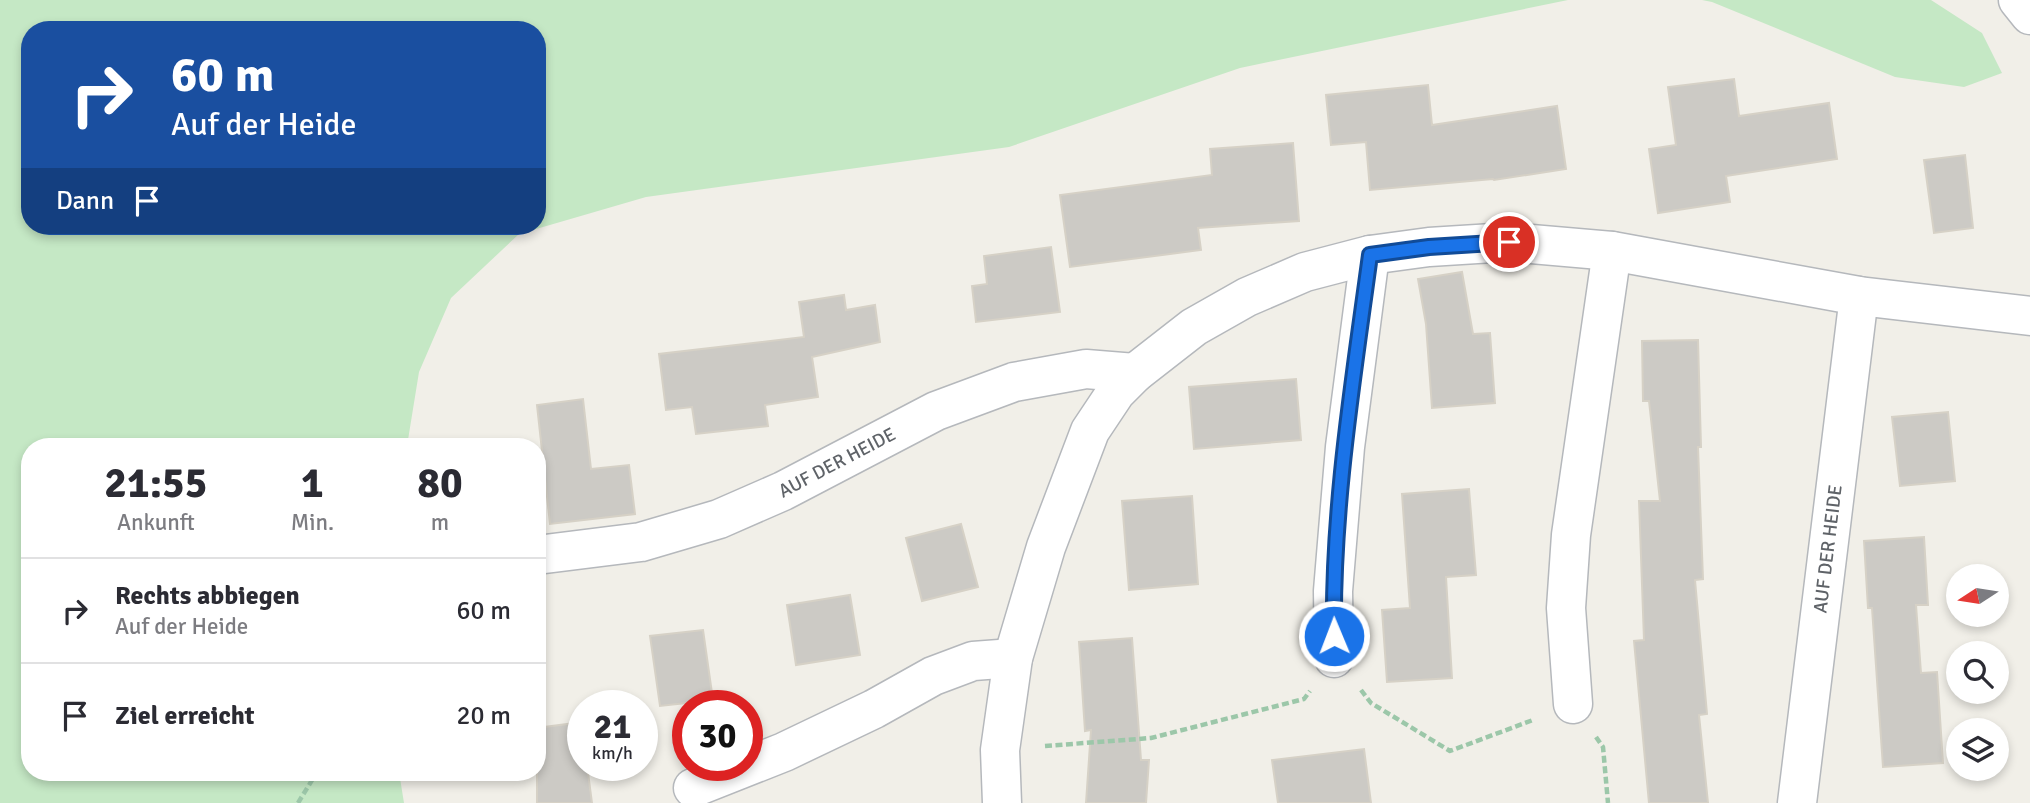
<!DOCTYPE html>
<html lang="de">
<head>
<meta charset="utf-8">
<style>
	:root { --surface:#fff; --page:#f7f7f7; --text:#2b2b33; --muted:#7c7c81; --line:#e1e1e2 }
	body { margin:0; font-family:Signika,sans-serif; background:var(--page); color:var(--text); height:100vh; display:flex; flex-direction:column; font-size:26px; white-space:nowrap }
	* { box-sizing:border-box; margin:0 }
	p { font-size:23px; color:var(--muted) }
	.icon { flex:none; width:38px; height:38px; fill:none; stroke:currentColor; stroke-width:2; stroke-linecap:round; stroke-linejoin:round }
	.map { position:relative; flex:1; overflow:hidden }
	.side { position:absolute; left:21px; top:438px; width:525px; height:343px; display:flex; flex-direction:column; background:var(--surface); border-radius:28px; box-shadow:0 4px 10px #0003 }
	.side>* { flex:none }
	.top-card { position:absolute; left:21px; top:21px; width:525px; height:214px; border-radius:28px; box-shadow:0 4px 10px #0003; background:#1a4fa0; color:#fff; overflow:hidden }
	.needle { width:46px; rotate:258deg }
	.tools { position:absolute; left:1946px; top:564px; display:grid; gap:14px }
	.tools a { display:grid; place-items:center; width:63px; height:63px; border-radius:50%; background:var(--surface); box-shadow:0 4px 10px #0003; font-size:35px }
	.speed { position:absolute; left:567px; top:690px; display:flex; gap:14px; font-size:35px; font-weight:700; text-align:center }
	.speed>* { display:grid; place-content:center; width:91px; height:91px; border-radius:50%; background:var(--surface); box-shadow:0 4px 10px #0003; line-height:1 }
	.speed small { font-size:18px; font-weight:400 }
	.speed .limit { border:10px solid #d22; background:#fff; color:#111 }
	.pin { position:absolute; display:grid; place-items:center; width:60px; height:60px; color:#fff; margin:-30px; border:4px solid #fff; border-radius:50%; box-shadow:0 2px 7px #0007 }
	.me { position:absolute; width:77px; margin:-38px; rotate:359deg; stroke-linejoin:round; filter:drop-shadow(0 0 5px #0008) }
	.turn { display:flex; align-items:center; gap:24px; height:147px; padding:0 35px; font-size:32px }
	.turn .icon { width:91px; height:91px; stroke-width:2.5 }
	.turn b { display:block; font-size:49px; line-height:60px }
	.then { display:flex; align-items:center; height:66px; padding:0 35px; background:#0003; gap:14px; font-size:26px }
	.eta { display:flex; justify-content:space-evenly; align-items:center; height:119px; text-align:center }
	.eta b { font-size:42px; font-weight:700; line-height:49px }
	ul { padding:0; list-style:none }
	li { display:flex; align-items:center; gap:21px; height:105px; padding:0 35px; border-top:2px solid var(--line) }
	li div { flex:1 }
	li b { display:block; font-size:26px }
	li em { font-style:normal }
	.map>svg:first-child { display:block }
</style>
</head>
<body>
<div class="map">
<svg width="2030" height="803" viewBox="0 0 2030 803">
	<rect width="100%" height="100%" fill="#f1efe8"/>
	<path fill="#c5e8c5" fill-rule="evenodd" d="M0,0H1568L1240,68L1009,147L646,197L519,234L451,298L419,372L407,446H30V772H399L404,803H0ZM30,30H537V226H30Z
		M1702,0H1931L1982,33L2002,73L1964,87L1895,77L1712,2Z"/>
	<path fill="#cccac5" stroke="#d6d1c6" stroke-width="2" d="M1734,79L1739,116L1829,103L1837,159L1726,176L1730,202L1658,213L1649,149L1676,145L1668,87Z
		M1428,85L1432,125L1557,106L1566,169L1494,180L1493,179L1370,190L1366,142L1331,145L1326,95Z
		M1293,143L1299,221L1198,228L1201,250L1070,267L1060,195L1212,175L1210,149Z
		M1965,155L1973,228L1934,233L1924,160Z
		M1051,247L1060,312L976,322L972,286L987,284L984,256Z
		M1462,272L1473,334L1490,333L1495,403L1432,408L1426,324L1418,279Z
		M844,295L846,310L875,305L880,342L812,357L818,397L765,405L768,426L696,434L692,407L666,410L659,354L804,337L799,302Z
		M1698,340L1701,447H1698L1703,579L1695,580L1707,714L1699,715L1708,803H1649L1634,641L1644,640L1639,501H1660L1649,401H1643L1642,341Z
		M1296,379L1301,440L1194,449L1189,387Z
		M583,399L591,469L629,465L635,514L550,524L537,405Z
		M1948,412L1955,481L1900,486L1892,417Z
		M1469,489L1476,575L1446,577L1452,678L1387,682L1382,610L1410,608L1402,494Z
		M1192,496L1198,584L1129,590L1122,501Z
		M961,524L978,587L922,601L906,538Z
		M1924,537L1928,605H1916L1921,673L1937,672L1943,763L1883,767L1872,608H1868L1864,541Z
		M850,595L860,655L796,665L787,605Z
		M703,630L713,700L660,706L650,636Z
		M1132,638L1141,760H1149L1146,803H1086L1091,730L1085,731L1079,642Z
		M583,722V765H587L592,803H537V728Z
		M1364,749L1371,803H1278L1272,760Z"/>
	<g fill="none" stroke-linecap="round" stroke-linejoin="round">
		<g stroke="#b5b8bc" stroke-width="41">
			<g id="minor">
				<path d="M2018,0L2030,15"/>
				<path id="s1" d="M537,555L641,542L719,519L783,491L936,411L1014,382L1086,369L1135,373"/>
				<path d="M1334,658L1333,591L1345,447L1370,255"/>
				<path d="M1573,704L1566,608L1571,535L1612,251"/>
				<path d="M693,788L784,752L874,709L933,676L973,661L1013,658"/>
				<path d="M1002,803L1000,750L1013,658L1046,547L1090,431L1116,392L1135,373L1194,327L1247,297L1305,272L1370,255L1429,247L1509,242L1612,251L1859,296L2030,316"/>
				<path id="s2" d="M1797,803L1859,296"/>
			</g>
		</g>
		<path stroke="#9cc7a9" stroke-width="4.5" stroke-dasharray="7 3.5" stroke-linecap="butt" d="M1361,690L1371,703L1450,751L1533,720
			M1596,737L1603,747L1608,803
			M1045,746L1151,738L1304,699L1310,691
			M298,803L317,772"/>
		<use href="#minor" stroke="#fff" stroke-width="38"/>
	</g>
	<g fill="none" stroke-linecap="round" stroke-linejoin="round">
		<g stroke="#114b97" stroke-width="18">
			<path id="route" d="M1334,636C1332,509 1353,381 1370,255L1429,247L1509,242"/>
		</g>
		<use href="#route" stroke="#1a73e8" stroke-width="12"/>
	</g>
	<g text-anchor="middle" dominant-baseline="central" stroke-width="6" stroke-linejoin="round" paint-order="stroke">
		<g font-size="19" fill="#5f6368" stroke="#fff">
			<text stroke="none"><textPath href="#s1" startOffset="317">AUF DER HEIDE</textPath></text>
			<text stroke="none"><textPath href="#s2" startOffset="256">AUF DER HEIDE</textPath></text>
		</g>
	</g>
</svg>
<div class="tools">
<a><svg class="needle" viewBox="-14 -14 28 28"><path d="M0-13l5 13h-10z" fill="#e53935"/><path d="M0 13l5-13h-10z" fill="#7c7c81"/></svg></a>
<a><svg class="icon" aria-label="search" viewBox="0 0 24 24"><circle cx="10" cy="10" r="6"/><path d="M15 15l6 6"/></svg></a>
<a><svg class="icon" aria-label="layers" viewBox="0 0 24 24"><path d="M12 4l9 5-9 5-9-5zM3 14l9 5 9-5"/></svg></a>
</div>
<div class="speed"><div>21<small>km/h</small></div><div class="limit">30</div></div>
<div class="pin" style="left:1509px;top:242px;background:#d93025"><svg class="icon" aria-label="arrive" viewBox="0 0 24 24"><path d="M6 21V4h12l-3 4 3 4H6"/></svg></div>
<svg class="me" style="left:1334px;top:636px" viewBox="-20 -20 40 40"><circle r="17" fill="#1a73e8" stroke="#fff" stroke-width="3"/><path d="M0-11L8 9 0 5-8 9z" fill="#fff"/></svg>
<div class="top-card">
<div class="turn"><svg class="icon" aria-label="right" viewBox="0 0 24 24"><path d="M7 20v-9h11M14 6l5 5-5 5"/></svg><div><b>60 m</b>Auf der Heide</div></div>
<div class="then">Dann<svg class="icon" aria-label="arrive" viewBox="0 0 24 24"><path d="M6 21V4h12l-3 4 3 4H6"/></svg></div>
</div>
<section class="side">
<div class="eta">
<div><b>21:55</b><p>Ankunft</p></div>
<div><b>1</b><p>Min.</p></div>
<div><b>80</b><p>m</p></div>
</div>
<ul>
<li><svg class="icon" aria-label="right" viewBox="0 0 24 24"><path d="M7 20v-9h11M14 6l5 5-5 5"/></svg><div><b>Rechts abbiegen</b><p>Auf der Heide</p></div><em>60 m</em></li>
<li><svg class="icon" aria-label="arrive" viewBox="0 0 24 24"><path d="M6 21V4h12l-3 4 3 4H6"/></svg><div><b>Ziel erreicht</b></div><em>20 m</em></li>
</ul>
</section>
</div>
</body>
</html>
